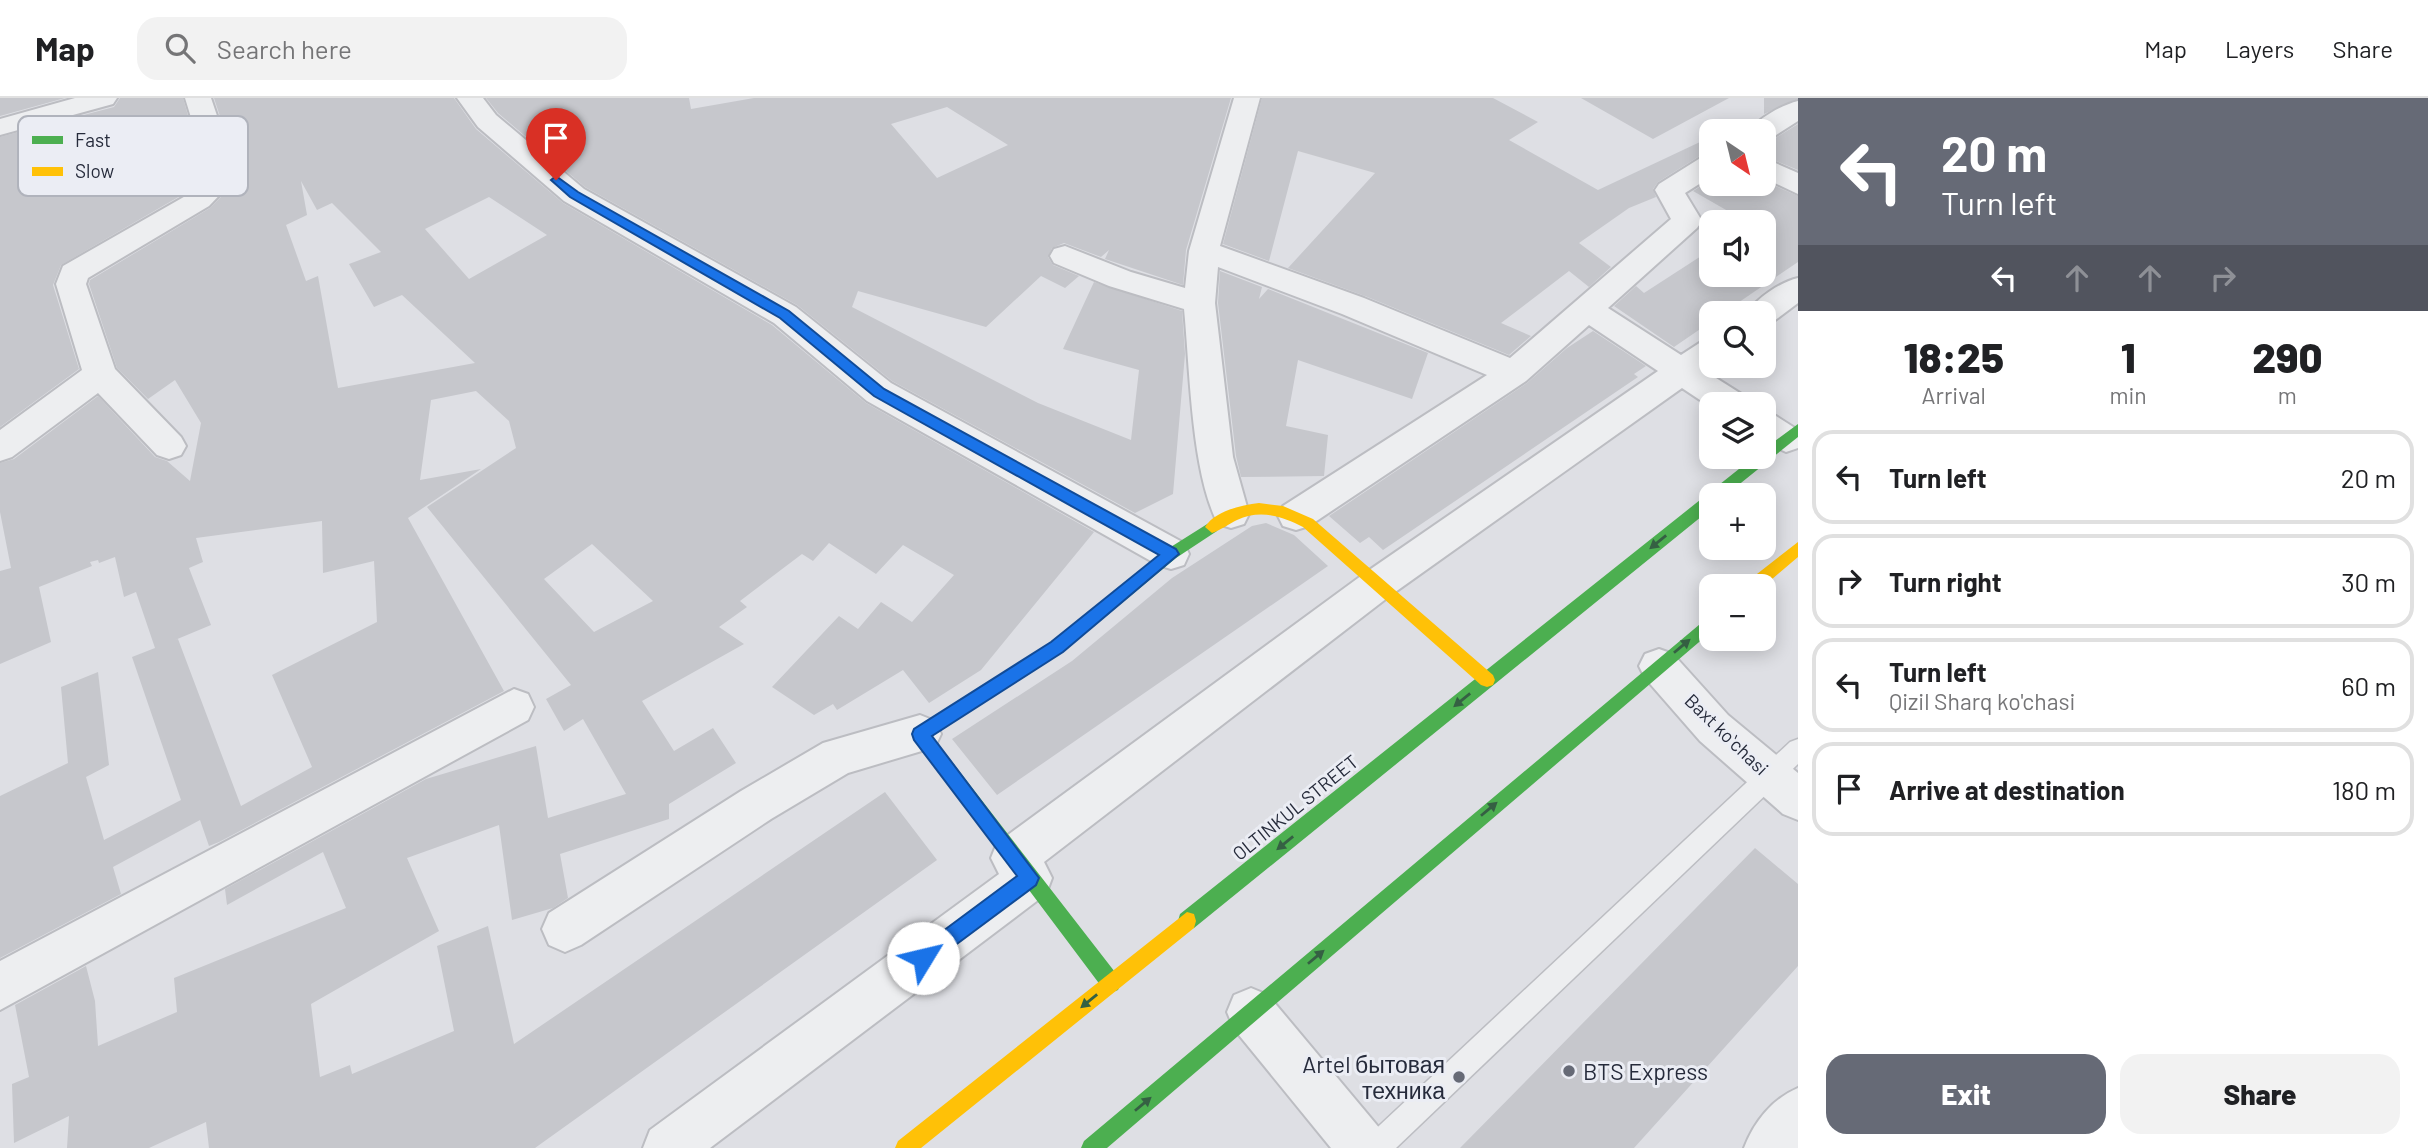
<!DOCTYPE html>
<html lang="en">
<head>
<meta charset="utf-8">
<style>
	:root { --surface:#fff; --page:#f2f2f2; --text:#202124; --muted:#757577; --line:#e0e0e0; --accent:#666a76 }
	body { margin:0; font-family:Barlow,sans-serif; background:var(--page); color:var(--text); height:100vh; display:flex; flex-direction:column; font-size:26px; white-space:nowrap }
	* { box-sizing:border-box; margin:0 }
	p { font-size:23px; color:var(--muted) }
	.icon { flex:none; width:38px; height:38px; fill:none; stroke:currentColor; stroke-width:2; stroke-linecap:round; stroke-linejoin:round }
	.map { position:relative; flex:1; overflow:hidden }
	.details { display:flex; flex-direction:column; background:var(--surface); width:630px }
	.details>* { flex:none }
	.guide { background:#666a76; color:#fff; overflow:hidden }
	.needle { width:46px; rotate:145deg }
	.tools { position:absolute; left:1699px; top:21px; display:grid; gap:14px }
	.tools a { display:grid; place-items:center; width:77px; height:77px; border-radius:14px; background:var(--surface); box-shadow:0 4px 18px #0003; font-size:35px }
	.pin { position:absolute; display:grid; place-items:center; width:60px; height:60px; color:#fff; margin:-72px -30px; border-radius:50% 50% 50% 0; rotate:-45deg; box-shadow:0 0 7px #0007 }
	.pin .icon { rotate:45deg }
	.me { position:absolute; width:77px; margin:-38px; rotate:54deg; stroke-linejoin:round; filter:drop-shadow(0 0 5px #0008) }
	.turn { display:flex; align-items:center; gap:24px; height:147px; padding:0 28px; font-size:32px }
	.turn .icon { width:91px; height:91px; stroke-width:2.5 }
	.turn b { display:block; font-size:49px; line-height:60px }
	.lanes { display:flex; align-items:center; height:66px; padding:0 28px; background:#0003; justify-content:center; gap:35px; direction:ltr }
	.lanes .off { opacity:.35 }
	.eta { display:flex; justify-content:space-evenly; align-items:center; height:119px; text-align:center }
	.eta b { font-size:42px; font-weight:800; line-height:49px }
	.primary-button { display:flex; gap:14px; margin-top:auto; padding:14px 28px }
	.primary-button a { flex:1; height:80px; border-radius:21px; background:var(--accent); color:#fff; font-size:28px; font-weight:800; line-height:80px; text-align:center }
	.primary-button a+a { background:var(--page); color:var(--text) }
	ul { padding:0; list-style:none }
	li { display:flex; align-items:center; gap:21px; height:94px; margin:0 14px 10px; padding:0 14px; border:4px solid var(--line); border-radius:21px }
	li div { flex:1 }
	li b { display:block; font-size:26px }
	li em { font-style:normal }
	header { display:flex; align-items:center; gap:42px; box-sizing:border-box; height:98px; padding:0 35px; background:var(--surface); border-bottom:2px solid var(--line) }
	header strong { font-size:33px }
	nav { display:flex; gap:38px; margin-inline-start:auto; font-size:24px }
	.search { width:490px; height:63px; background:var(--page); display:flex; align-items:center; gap:18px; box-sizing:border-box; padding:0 24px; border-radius:21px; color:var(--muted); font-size:26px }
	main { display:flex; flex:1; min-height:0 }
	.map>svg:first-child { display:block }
</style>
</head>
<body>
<header>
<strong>Map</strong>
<div class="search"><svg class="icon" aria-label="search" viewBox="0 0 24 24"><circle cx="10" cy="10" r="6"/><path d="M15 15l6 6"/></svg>Search here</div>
<nav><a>Map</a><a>Layers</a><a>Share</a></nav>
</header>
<main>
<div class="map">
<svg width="1798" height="1050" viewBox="0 0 1798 1050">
	<rect width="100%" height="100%" fill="#dedfe4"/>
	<path fill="#c6c7cc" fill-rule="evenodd" d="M0,0H65L0,18Z
		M120,0H183L201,63L203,79L187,94L61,167L53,187L79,271L0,329V39L114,9Z
		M214,0H454L476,31L563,105L772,227L866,305L1094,434L981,572L929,605L903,572L837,612L833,606L814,617L772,589L839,518L858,531L881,504L912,524L954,477L903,447L876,476L829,445L813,463L802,456L740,503L747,509L719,529L744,546L642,603L674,653L713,630L736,665L669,706V721L560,756L568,800L553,810L512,822L499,727L407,760L439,833L311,906L320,979L350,967L352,976L454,933L437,848L488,828L514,946L885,694L937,762L535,1050H209L206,1024L149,1050H67L69,1018L14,1045L12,986L29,979L15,907L86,868L95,903L98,948L177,914L174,880L346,810L323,754L227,807L225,791L426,681L536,648L548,720L626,696L583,621L564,633L546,601L571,587L427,409L516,350L509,323L476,293L431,302L420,382L481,371L408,420L504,593L219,744L209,748L200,722L113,769L121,796L0,860V698L68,665L61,589L98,574L109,667L86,679L104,742L181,702L132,559L155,550L136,494L124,499L115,459L99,465L98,462L90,464L92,468L39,489L51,544L0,566V473L11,470L0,414V365L14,361L98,298L155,359L167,363L190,383L201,325L175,282L148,301L117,270L89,186L90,182L210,110L236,84L234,61ZM301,83L317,112L332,105L381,154L349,166L374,209L402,197L475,265L338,290L318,178L306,183L286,127L307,117ZM489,99L547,137L469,181L425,131ZM322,423L323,475L374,463L377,524L272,577L312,669L241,708L178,541L175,542L211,527L189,470L203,464L196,440ZM592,446L653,503L594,534L544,481Z
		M486,0H689L691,11L754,0H1231L1186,152L1183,187L1105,161L1109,152L1101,159L1064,145L1052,150L1048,159L1053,167L1079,178L1065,190L1041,178L986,229L858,193L852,209L1038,305L1131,342L1139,272L1063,251L1094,184L1182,213L1185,256L1173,396L1135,415L892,283L797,207L585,89L498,15ZM947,9L1008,47L937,80L891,26Z
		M1262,0H1493L1538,24L1509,42L1598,92L1700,44L1712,50V54L1701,57L1658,84L1653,91L1656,99L1629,110L1579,145L1611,169L1589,189L1569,173L1501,225L1531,238L1509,257L1365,198L1288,170L1375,75L1298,53L1269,163L1223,146Z
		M1581,0H1729L1653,41Z
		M1764,0H1798V1L1764,16Z
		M1798,26V72L1764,58V43L1774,41Z
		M1712,81V86H1764V83L1798,98V164L1723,215H1712V223L1674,249L1614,208L1636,188L1644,195L1712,151V177H1764V124H1747L1693,93Z
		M1220,173L1262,189L1259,201L1268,191L1428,255L1412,301L1298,262L1286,328L1328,337L1324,378L1241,379L1236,358L1218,205Z
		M1593,233L1646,268L1634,276L1638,279L1383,452L1369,439L1360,445L1329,418L1527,285L1567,250Z
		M1266,425L1294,437L1328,468L997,697L952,641L1072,563L1172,480L1252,428Z
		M1755,750L1798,786V868L1634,1050H1460Z"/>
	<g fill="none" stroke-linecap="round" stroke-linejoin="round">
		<g stroke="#bcbdc2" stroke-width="3">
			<path id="lane" d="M1798,641V666L1396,1050H1362L1366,1040L1790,644Z"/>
		</g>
		<g stroke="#bcbdc2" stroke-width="4">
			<path id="street" d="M75,0H117L113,6L0,37V21Z
				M185,0H211L232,62L234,82L209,108L88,180L86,186L115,271L181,339L186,348L181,357L169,361L157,357L98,295L12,359L0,363V332L82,272L56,186L63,168L189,96L206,80L204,62Z
				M457,0H483L496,17L584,91L796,209L891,285L1184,445L1189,456L1184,467L1171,471L1158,467L867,303L774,225L564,103L478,29Z
				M1234,0H1260L1220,148L1364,200L1510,260L1671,121L1655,92L1659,86L1702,59L1712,57V78L1685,95L1702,123L1697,130L1608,210L1681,257L1701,244L1712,241L1713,268L1705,273L1743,297L1748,306H1712V310L1682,290L1391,497L1044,764L1052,780L1046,796L710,1050H643L650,1032L999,776L991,760L997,745L1365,475L1658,273L1589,227L1526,283L1309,428L1296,432L1283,428L1278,418L1283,408L1487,277L1342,216L1218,169L1215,205L1233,359L1249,416L1244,426L1231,430L1218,426C1191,374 1190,272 1184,211L1109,188L1054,165L1050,158L1054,151L1065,148L1131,174L1185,190L1189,153Z
				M1798,3V23L1773,39L1764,41V33H1749C1759,20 1782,7 1798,3Z
				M1764,60L1798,75V96L1764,80Z
				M1798,180V205L1774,223L1764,226V215H1748C1756,200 1781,184 1798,180Z
				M1764,314L1776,318L1798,332V350L1786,354L1764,344Z
				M1659,551L1673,556L1728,617L1798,675V722L1783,716L1700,643L1645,580L1639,568L1645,556Z
				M514,591L528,596L534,609L528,622L0,912V863Z
				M920,617L935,623L941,636L935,649L848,675L771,721L581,847L565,854L549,847L542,831L549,815L741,693L823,645Z
				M1251,890L1268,897L1381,1032L1388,1050H1331L1234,931L1227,914L1234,897Z
				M1798,990V1050H1744C1754,1024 1772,1001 1798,990Z"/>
		</g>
		<use href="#lane" fill="#edeef0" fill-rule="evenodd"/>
		<use href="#street" fill="#edeef0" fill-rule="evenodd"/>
		<path fill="#4caf50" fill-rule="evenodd" d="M1798,326V339L1726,397H1712V410L1194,830L1187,832L1180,830L1178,823L1180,816L1754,359H1764V351Z
			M1212,423L1219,429L1217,433L1176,460L1063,554L932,638L1118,878L1121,885L1118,892L1111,895L1104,892L912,636L914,631L1051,544L1166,452Z
			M1712,516V533L1107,1050H1081L1084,1043Z"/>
		<path fill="#ffc107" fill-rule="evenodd" d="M1259,405L1283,408L1313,421L1493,577L1495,582L1493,587L1487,589L1481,587L1303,429C1282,418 1260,411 1237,422C1229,426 1221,432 1212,435L1205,429C1215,413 1241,407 1259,405Z
			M1798,444V459L1764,488H1745L1748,483Z
			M1187,814L1194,816L1196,823L1194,830L921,1050H895L898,1043Z"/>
	</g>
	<defs><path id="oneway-solid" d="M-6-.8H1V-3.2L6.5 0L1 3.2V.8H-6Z" transform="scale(1.75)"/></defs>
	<g fill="#356043">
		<use href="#oneway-solid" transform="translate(1658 444) rotate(141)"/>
		<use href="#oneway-solid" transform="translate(1682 548) rotate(-40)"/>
		<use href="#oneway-solid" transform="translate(1462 602) rotate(141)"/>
		<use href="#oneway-solid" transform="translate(1489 711) rotate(-40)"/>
		<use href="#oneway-solid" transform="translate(1285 745) rotate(141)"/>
		<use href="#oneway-solid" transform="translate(1316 859) rotate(-40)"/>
		<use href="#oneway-solid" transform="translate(1089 903) rotate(141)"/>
		<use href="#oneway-solid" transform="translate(1143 1006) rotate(-40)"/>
	</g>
	<path fill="#1a73e8" stroke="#114b97" stroke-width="2" d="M556,78L578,94L789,213L884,291L1176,451L1179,456L1063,554L932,638L1039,780L1036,787L930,866L923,869L916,866L914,860L916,853L1017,778L914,642L912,636L914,631L1051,544L1159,457L874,298L780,220L570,99L551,82Z"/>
	<g fill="#666a76" stroke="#ebedf4" stroke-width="2.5">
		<circle cx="1569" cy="973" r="7"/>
		<circle cx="1459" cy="979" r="7"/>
	</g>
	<g text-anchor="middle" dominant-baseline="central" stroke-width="6" stroke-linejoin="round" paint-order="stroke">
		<g font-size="19" fill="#262b3b" stroke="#ebedf4">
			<text transform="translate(1727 636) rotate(44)">Baxt koʻchasi</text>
			<text transform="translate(1295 709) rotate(-39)">OLTINKUL STREET</text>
		</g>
		<g font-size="23" fill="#262b3b" stroke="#ebedf4" text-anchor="end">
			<text x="1445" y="966">Artel бытовая<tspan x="1445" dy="26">техника</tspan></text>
			<text x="1583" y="973" text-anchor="start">BTS Express</text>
		</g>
	</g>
	<rect x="18" y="18" width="230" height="80" rx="10" fill="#ebedf4" stroke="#b0b3bc" stroke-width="2"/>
	<rect x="32" y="38" width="31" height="8" fill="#4caf50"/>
	<rect x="32" y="69" width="31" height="9" fill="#ffc107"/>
	<g font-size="19" fill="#262b3b">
		<text x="75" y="49">Fast</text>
		<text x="75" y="80">Slow</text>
	</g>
</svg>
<div class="tools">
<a><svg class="needle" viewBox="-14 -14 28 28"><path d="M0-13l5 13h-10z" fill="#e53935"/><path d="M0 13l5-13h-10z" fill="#757577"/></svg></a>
<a><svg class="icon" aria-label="sound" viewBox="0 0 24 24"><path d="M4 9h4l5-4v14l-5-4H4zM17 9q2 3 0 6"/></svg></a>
<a><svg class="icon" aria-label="search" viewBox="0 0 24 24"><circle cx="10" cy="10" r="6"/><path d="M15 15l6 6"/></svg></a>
<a><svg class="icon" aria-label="layers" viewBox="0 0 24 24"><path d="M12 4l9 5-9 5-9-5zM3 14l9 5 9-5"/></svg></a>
<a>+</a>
<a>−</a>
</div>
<div class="pin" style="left:556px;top:82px;background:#d93025"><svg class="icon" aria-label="arrive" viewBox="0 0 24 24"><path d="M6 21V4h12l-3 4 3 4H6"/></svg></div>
<svg class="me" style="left:923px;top:860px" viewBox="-20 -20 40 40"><circle r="19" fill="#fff"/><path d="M0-13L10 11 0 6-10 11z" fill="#1a73e8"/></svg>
</div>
<section class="details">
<div class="guide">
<div class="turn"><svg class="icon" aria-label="left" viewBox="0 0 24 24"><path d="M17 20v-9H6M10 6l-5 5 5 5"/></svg><div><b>20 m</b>Turn left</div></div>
<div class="lanes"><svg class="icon" aria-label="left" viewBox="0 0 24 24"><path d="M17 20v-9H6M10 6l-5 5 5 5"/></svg><svg class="icon off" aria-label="ahead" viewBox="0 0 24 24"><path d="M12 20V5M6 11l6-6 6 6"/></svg><svg class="icon off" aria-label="ahead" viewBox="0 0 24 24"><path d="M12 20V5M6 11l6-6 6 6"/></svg><svg class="icon off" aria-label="right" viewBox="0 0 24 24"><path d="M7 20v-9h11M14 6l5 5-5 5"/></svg></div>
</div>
<div class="eta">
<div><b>18:25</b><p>Arrival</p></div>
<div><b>1</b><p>min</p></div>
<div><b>290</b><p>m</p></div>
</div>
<ul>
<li><svg class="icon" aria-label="left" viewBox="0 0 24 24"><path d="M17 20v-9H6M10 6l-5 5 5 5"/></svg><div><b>Turn left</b></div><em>20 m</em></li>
<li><svg class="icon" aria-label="right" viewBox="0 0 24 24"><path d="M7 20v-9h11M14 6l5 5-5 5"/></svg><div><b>Turn right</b></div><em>30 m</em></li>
<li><svg class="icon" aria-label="left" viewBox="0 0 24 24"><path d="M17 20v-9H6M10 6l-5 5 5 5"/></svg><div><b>Turn left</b><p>Qizil Sharq ko'chasi</p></div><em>60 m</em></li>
<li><svg class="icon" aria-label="arrive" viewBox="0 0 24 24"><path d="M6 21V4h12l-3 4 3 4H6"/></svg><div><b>Arrive at destination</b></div><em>180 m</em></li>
</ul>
<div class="primary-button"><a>Exit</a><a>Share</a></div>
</section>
</main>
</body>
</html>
